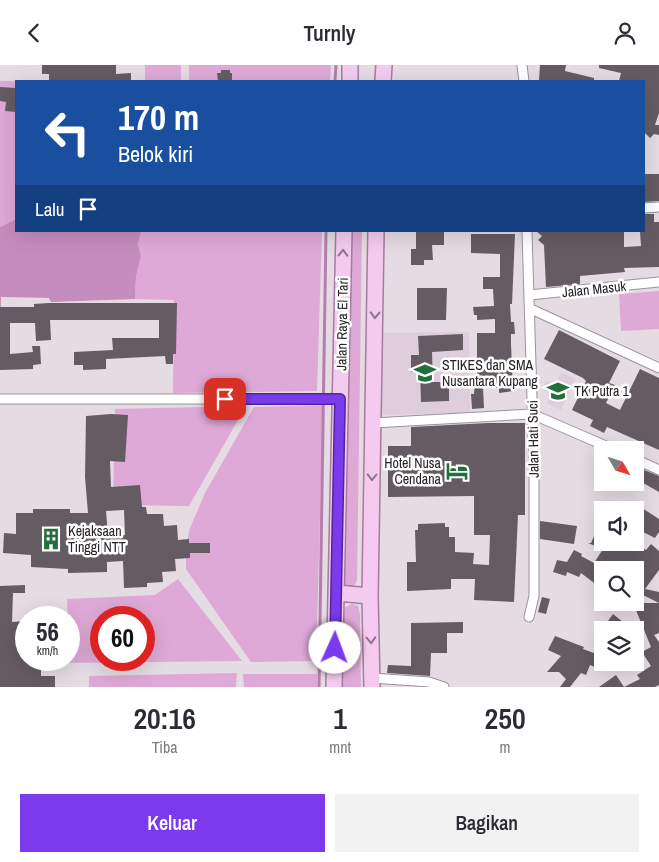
<!DOCTYPE html>
<html lang="id">
<head>
<meta charset="utf-8">
<style>
	:root { --surface:#fff; --page:#f2f2f3; --text:#2b2b33; --muted:#7c7c81; --accent:#7c3aed }
	body { margin:0; font-family:"Archivo Narrow",sans-serif; background:var(--page); color:var(--text); height:100vh; display:flex; flex-direction:column; font-size:19px; white-space:nowrap }
	* { box-sizing:border-box; margin:0 }
	p { font-size:16px; color:var(--muted) }
	.icon { flex:none; width:28px; height:28px; fill:none; stroke:currentColor; stroke-width:2; stroke-linecap:round; stroke-linejoin:round }
	.map { position:relative; height:622px; overflow:hidden }
	.drawer { display:flex; flex-direction:column; background:var(--surface); flex:1 }
	.drawer>* { flex:none }
	.guide { position:absolute; left:15px; top:15px; width:630px; height:152px; border-radius:0px; box-shadow:0 5px 20px #0002; background:#1a4fa0; color:#fff; overflow:hidden }
	.needle { width:32px; rotate:129deg }
	.tools { position:absolute; left:594px; top:376px; display:grid; gap:10px }
	.tools a { display:grid; place-items:center; width:50px; height:50px; border-radius:0px; background:var(--surface); box-shadow:0 5px 20px #0002; font-size:25px }
	.speed { position:absolute; left:15px; top:541px; display:flex; gap:10px; font-size:25px; font-weight:700; text-align:center }
	.speed>* { display:grid; place-content:center; width:65px; height:65px; border-radius:50%; background:var(--surface); box-shadow:0 5px 20px #0002; line-height:1 }
	.speed small { font-size:12px; font-weight:400 }
	.speed .limit { border:8px solid #d22; background:#fff; color:#111 }
	.pin { position:absolute; display:grid; place-items:center; width:42px; height:42px; color:#fff; margin:-21px; border-radius:10px; box-shadow:0 2px 8px #0006 }
	.me { position:absolute; width:55px; margin:-28px; rotate:2deg; stroke-linejoin:round; filter:drop-shadow(0 0 4px #0008) }
	.turn { display:flex; align-items:center; gap:18px; height:105px; padding:0 20px; font-size:22px }
	.turn .icon { width:65px; height:65px; stroke-width:2.5 }
	.turn b { display:block; font-size:35px; line-height:42px }
	.then { display:flex; align-items:center; height:48px; padding:0 20px; background:#0003; gap:10px; font-size:19px }
	.eta { display:flex; justify-content:space-evenly; align-items:center; height:85px; text-align:center }
	.eta b { font-size:30px; font-weight:600; line-height:35px }
	.primary-button { display:flex; gap:10px; margin-top:auto; padding:10px 20px }
	.primary-button a { flex:1; height:58px; border-radius:0px; background:var(--accent); color:#fff; font-size:20px; font-weight:600; line-height:58px; text-align:center }
	.primary-button a+a { background:var(--page); color:var(--text) }
	header { display:flex; justify-content:space-between; align-items:center; height:65px; padding:0 20px; background:var(--surface); font-size:22px; font-weight:600 }
	.map>svg:first-child { display:block }
</style>
</head>
<body>
<header><svg class="icon" aria-label="back" viewBox="0 0 24 24"><path d="M15 5l-7 7 7 7"/></svg>Turnly<svg class="icon" aria-label="person" viewBox="0 0 24 24"><circle cx="12" cy="8" r="4"/><path d="M4 21q1-7 8-7t8 7"/></svg></header>
<div class="map">
<svg width="659" height="622" viewBox="0 0 659 622">
	<rect width="100%" height="100%" fill="#e5dbe3"/>
	<path fill="#decedb" d="M469,267L470,348L382,350L381,268Z
		M561,307L575,314L561,345L547,338L551,328L542,324L546,316L555,320Z"/>
	<path fill="#dea9d7" fill-rule="evenodd" d="M145,0H181V16H145Z
		M189,0H331L330,16H189Z
		M0,16H26H16V154L0,162Z
		M141,166H322L317,326L173,328L174,235L135,234L136,212L141,191L138,180Z
		M348,166H362L357,516L352,524H344Z
		M659,226V264L621,266L619,229Z
		M323,340L316,596L251,597L186,504V482L190,463L205,428L254,342Z
		M246,341L189,441L113,440L115,344Z
		M178,514L242,596L65,598V595H69L67,534L155,530ZM101,552H144V595H101Z
		M352,539L358,541L360,549L361,622H337L341,544Z
		M237,608L236,622H89V611Z
		M243,609H317V622H244Z"/>
	<path fill="#c58dbd" d="M16,154V166H141L138,180L141,191L136,212L135,234L51,237L49,233L1,232L0,277V162Z"/>
	<g fill="none" stroke-linecap="round" stroke-linejoin="round">
		<path stroke="#b57ead" stroke-width="3" d="M335,16L336,0
			M319,622L326,166"/>
	</g>
	<path fill="#655c63" fill-rule="evenodd" d="M42,0H116V9L131,8V16H49V9H42Z
		M540,0H566L565,6L594,13V16L539,15Z
		M599,0H659V48L655,60H659V70L654,69L650,73L644,67V16H619L621,8L599,3Z
		M221,5H230V8H232V16H218L217,8H221Z
		M0,22L16,23V47L5,46L6,37L0,36Z
		M644,109H659V136L644,137Z
		M644,149H654V157H659V202L624,203L625,207L580,211V219L546,222L544,180L538,175L542,171L536,166H624V182L641,181L640,166H644Z
		M416,166H444V180H432L433,195H424V200H411V184H416Z
		M471,169H515L512,239H510L511,257H514L515,269H511V279L513,326L499,328V323H483L484,343L472,344L471,329H474L475,315H477V268H495V254L477,255V250H474L473,242L494,241L493,224H483V212H500V189L471,188Z
		M417,223H447L446,255H417Z
		M49,238H177L176,289H173V299H166L165,291L106,294V304L83,305V300H74V287L113,285L112,273H159V255H50L51,275L36,276L35,258H10V289L33,287L32,281H40L41,299L33,300V304L0,305V242H34V239Z
		M559,265L620,296L609,318L615,320L606,338L620,345L640,304L659,313V385L607,362L604,368L590,361L593,355L572,345L586,316L583,313L544,294Z
		M463,269V285L432,287L433,317H449V336L421,337L420,306L411,307V290H419L418,271Z
		M111,349L128,350L125,397L110,396L111,422L140,420L142,442H146L147,449H163L164,461L177,460L178,475L189,474V478H210V488H190V493L175,494L176,506L162,507L163,517L147,518V522L124,523L123,496L107,497V507L68,508V504L31,502V490L3,488L4,468L16,469V448H33V444H70V448H88L85,412L86,351ZM124,445L125,470L108,471L106,446Z
		M488,358H525V450H518L514,537L474,535L475,514H451V524L407,526V497H416L415,465H418V459L445,458V462H449V472H455V487L474,488L473,499L489,500L490,470H474V431L388,432V381H411V362Z
		M644,405L659,411V427L638,415Z
		M642,443L659,454V467L655,473L635,463V454Z
		M540,456L577,461L574,479L540,474Z
		M595,469L602,472V478H633L646,485L651,479L659,486V505L645,524L659,527V568L654,570L659,577V620L655,622H599L616,610L624,622L640,614L637,610L651,601L642,587L651,582L633,538H659L635,526V505H602V524L581,508L579,512L567,507L566,511L553,507L557,495L567,497L574,485L582,489L581,491L594,498L603,484L588,478H591Z
		M25,520V528H13L12,557L26,556V595H41V611H55V622H0V521Z
		M542,532L550,534L546,549L538,547Z
		M613,549L624,558L619,565H605L611,558L608,556Z
		M463,557V568H447V588H431L430,611L387,608L388,600L411,601V558Z
		M555,571L584,582L583,584L602,591V605L590,600L586,610L581,608L570,622H560L566,614L559,607H547L561,591L548,585Z"/>
	<g fill="none" stroke-linecap="round" stroke-linejoin="round">
		<g stroke="#9c939a" stroke-width="11">
			<path id="street" d="M522,0L524,16
				M644,143L659,142
				M527,166L534,400V531L529,552
				M529,230L659,217
				M531,244L659,303
				M0,334H340
				M373,358L532,349L615,385
				M635,394L659,405
				M372,613L429,617L444,622"/>
		</g>
		<g stroke="#a77aa0" stroke-width="18">
			<path id="primary" d="M350,16V0
				M383,16L384,0
				M337,528L370,531
				M334,622L344,166
				M372,622L370,531L376,166"/>
		</g>
		<use href="#street" stroke="#fff" stroke-width="9"/>
		<use href="#primary" stroke="#f4cbee" stroke-width="15"/>
	</g>
	<defs><path id="oneway-chevron" d="M-2-3.5L2.5 0L-2 3.5" fill="none" stroke-width="1.6" stroke-linecap="round" stroke-linejoin="round" transform="scale(1.25)"/></defs>
	<g stroke="#8d768a">
		<use href="#oneway-chevron" transform="translate(343 188) rotate(-89)"/>
		<use href="#oneway-chevron" transform="translate(375 250) rotate(91)"/>
		<use href="#oneway-chevron" transform="translate(372 412) rotate(91)"/>
		<use href="#oneway-chevron" transform="translate(371 575) rotate(88)"/>
	</g>
	<g fill="none" stroke-linecap="round" stroke-linejoin="round">
		<g stroke="#51269a" stroke-width="12">
			<path id="route" d="M225,334H340L335,583"/>
		</g>
		<use href="#route" stroke="#7c3aed" stroke-width="9"/>
	</g>
	<defs>
		<g id="university-bare" transform="scale(1.725)"><path d="M0-5L7-2L0 1L-7-2ZM-4 1L0 2.5L4 1V4Q0 6-4 4Z" fill="#236e3d" stroke="#fff" stroke-width="2.5" paint-order="stroke"/></g>
		<g id="school-bare" transform="scale(1.725)"><path d="M0-5L7-2L0 1L-7-2ZM-4 1L0 2.5L4 1V4Q0 6-4 4Z" fill="#236e3d" stroke="#fff" stroke-width="2.5" paint-order="stroke"/></g>
		<g id="hotel-bare" transform="scale(1.725)"><path d="M-6-4.5h1.5V1H6V5H4.5V3h-9V5H-6ZM-4 0a1.8 1.8 0 1 1 3.6 0ZM.5 0V-2.5h3Q6-2.5 6 0Z" fill="#236e3d" stroke="#fff" stroke-width="2.5" paint-order="stroke"/></g>
		<g id="building-bare" transform="scale(1.725)"><path d="M-4-6H4V6H1V3H-1V6H-4ZM-2.5-4.3h1.7v1.8h-1.7ZM.8-4.3h1.7v1.8H.8ZM-2.5-1h1.7V.8h-1.7ZM.8-1h1.7V.8H.8Z" fill="#236e3d" stroke="#fff" stroke-width="2.5" paint-order="stroke"/></g>
	</defs>
	<g fill-rule="evenodd">
		<use href="#university-bare" x="425" y="308"/>
		<use href="#school-bare" x="558" y="326"/>
		<use href="#hotel-bare" x="457" y="406"/>
		<use href="#building-bare" x="51" y="474"/>
	</g>
	<g text-anchor="middle" dominant-baseline="central" stroke-width="5" stroke-linejoin="round" paint-order="stroke">
		<g font-size="14" fill="#262225" stroke="#fff">
			<text transform="translate(594 224) rotate(-6)">Jalan Masuk</text>
			<text transform="translate(342 259) rotate(-89)">Jalan Raya El Tari</text>
			<text transform="translate(533 374) rotate(-91)">Jalan Hati Suci</text>
		</g>
		<g font-size="14" fill="#262225" stroke="#fff" text-anchor="start">
			<text x="442" y="300">STIKES dan SMA<tspan x="442" dy="16">Nusantara Kupang</tspan></text>
			<text x="574" y="326">TK Putra 1</text>
			<text x="441" y="398" text-anchor="end">Hotel Nusa<tspan x="441" dy="16">Cendana</tspan></text>
			<text x="68" y="466">Kejaksaan<tspan x="68" dy="16">Tinggi NTT</tspan></text>
		</g>
	</g>
</svg>
<div class="tools">
<a><svg class="needle" viewBox="-14 -14 28 28"><path d="M0-13l5 13h-10z" fill="#e53935"/><path d="M0 13l5-13h-10z" fill="#7c7c81"/></svg></a>
<a><svg class="icon" aria-label="sound" viewBox="0 0 24 24"><path d="M4 9h4l5-4v14l-5-4H4zM17 9q2 3 0 6"/></svg></a>
<a><svg class="icon" aria-label="search" viewBox="0 0 24 24"><circle cx="10" cy="10" r="6"/><path d="M15 15l6 6"/></svg></a>
<a><svg class="icon" aria-label="layers" viewBox="0 0 24 24"><path d="M12 4l9 5-9 5-9-5zM3 14l9 5 9-5"/></svg></a>
</div>
<div class="speed"><div>56<small>km/h</small></div><div class="limit">60</div></div>
<div class="pin" style="left:225px;top:334px;background:#d93025"><svg class="icon" aria-label="arrive" viewBox="0 0 24 24"><path d="M6 21V4h12l-3 4 3 4H6"/></svg></div>
<svg class="me" style="left:335px;top:583px" viewBox="-20 -20 40 40"><circle r="19" fill="#fff"/><path d="M0-13L10 11 0 6-10 11z" fill="#7c3aed"/></svg>
<div class="guide">
<div class="turn"><svg class="icon" aria-label="left" viewBox="0 0 24 24"><path d="M17 20v-9H6M10 6l-5 5 5 5"/></svg><div><b>170 m</b>Belok kiri</div></div>
<div class="then">Lalu<svg class="icon" aria-label="arrive" viewBox="0 0 24 24"><path d="M6 21V4h12l-3 4 3 4H6"/></svg></div>
</div>
</div>
<section class="drawer">
<div class="eta">
<div><b>20:16</b><p>Tiba</p></div>
<div><b>1</b><p>mnt</p></div>
<div><b>250</b><p>m</p></div>
</div>
<div class="primary-button"><a>Keluar</a><a>Bagikan</a></div>
</section>
</body>
</html>
